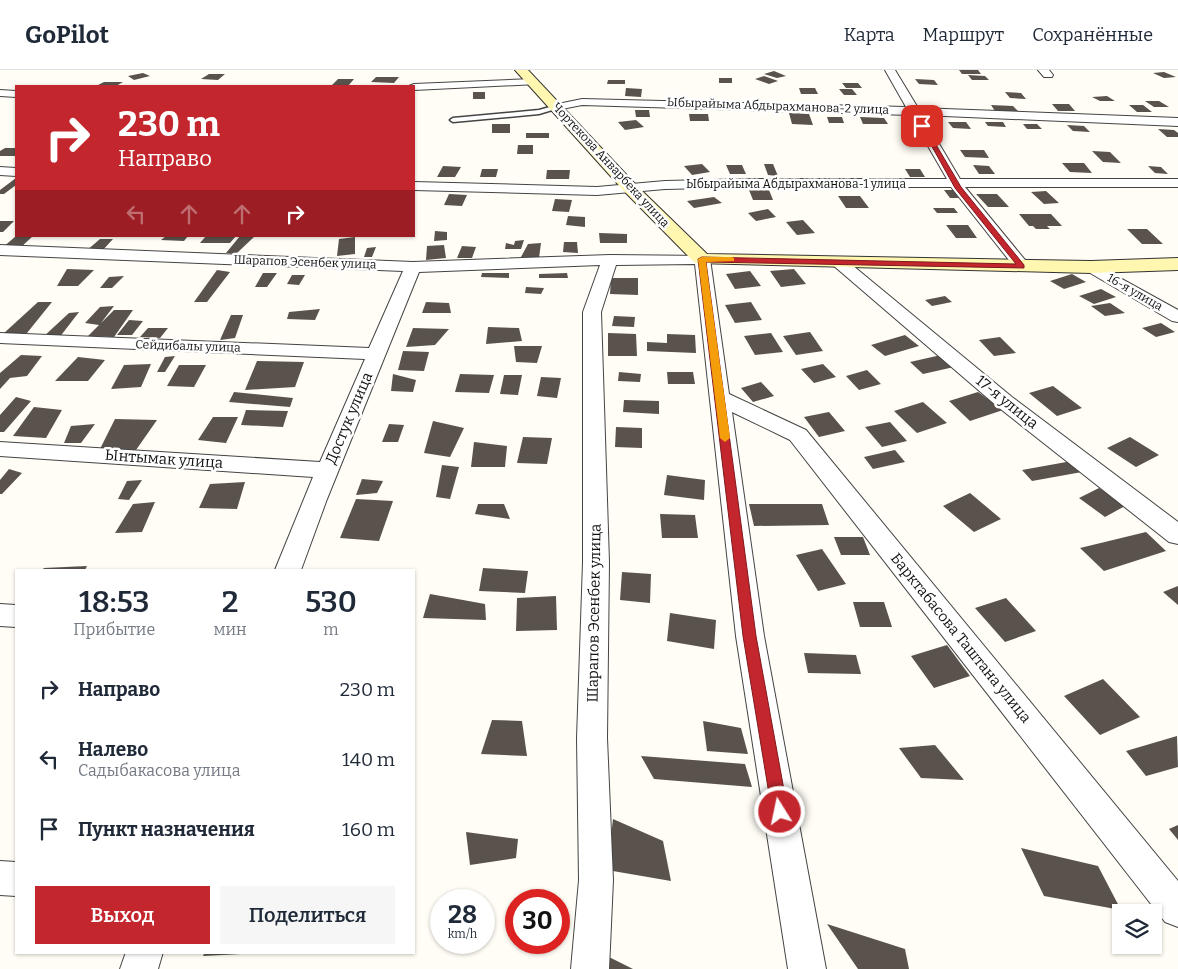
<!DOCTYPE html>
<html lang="ru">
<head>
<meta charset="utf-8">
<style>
	:root { --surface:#fff; --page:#f6f6f7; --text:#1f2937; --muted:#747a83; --line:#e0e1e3; --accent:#c4262e }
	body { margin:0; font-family:Bitter,serif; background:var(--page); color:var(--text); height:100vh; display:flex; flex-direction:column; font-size:19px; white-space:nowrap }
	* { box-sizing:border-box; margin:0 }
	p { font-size:16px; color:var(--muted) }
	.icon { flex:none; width:28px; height:28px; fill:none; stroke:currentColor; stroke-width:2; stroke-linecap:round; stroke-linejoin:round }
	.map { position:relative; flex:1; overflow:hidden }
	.drawer { position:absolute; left:15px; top:499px; width:400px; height:385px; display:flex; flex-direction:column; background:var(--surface); border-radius:0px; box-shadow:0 1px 4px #0004 }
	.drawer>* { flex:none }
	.top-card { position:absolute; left:15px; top:15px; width:400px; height:152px; border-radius:0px; box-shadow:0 1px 4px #0004; background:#c4262e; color:#fff; overflow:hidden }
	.controls { position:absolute; left:1112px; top:834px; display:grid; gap:10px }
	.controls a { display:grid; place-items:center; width:50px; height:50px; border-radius:0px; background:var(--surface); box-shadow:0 1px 4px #0004; font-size:25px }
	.speed { position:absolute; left:430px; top:819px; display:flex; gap:10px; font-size:25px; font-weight:700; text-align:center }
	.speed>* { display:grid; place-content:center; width:65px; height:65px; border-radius:50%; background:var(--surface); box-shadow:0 1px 4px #0004; line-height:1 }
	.speed small { font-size:12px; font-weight:400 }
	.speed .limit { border:8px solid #d22; background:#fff; color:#111 }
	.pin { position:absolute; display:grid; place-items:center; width:42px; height:42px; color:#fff; margin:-21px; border-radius:10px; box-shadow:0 2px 8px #0006 }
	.me { position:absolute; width:55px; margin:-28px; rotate:350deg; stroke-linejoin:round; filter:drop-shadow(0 0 4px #0008) }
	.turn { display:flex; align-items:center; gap:18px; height:105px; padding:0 20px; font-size:22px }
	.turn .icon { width:65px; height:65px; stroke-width:2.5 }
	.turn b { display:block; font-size:35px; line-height:42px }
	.lanes { display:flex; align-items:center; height:48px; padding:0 20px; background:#0003; justify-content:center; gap:25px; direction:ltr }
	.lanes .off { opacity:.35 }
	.eta { display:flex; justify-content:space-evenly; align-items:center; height:85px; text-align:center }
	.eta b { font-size:30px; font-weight:600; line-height:35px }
	.action { display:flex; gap:10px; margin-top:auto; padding:10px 20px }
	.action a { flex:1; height:58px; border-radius:0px; background:var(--accent); color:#fff; font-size:20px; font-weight:600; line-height:58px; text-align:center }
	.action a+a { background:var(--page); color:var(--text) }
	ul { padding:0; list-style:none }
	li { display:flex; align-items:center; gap:15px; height:70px; padding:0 20px }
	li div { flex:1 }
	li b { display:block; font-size:19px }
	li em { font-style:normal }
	header { display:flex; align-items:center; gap:30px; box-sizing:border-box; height:70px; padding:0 25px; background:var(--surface); border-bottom:1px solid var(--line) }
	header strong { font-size:24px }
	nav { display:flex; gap:28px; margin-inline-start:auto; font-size:18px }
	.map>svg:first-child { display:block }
</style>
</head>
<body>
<header>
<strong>GoPilot</strong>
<nav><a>Карта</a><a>Маршрут</a><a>Сохранённые</a></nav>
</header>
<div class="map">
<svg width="1178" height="899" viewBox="0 0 1178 899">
	<rect width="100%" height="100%" fill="#fffdf5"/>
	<path fill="#5a524d" d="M959,0H978L981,4H962Z
		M774,1L786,6L777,8L764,4Z
		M1164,2L1176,7L1164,8L1153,3Z
		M143,3L150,6L134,10L128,6Z
		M209,4H225L218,10L201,9Z
		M968,5L985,6L989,10H972Z
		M764,6L778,11L769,14L755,9Z
		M376,7H399L394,13L371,12Z
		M719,8H732V13H719Z
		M338,9H354L348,16H331Z
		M915,9L934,10L938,15L919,14Z
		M608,10H625V14H607Z
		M104,12H123L116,16H96Z
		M842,13H858L862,18H846Z
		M626,18L642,19L641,27L625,26Z
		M799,18H815L818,24H801Z
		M839,19H852L857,25H844Z
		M473,22H485V29H473Z
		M1005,22L1021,23L1026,29L1010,28Z
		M1107,26L1115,31H1100L1092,27Z
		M1145,31H1159L1169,37H1154Z
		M1052,34H1069L1075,41H1058Z
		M991,35L1013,36L1018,41H995Z
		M1129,35H1143L1152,42H1137Z
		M635,40H649L650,47H636Z
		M789,43L809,44L813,55L792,54Z
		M689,44H708L709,51H690Z
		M827,47H842L844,53H829Z
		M860,47L884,48L888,54H863Z
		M636,50L644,57L625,60L618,52Z
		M948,52H966L971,59L953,58Z
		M985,52H1003L1006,57L988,56Z
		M492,54H510V63H492Z
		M1023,54H1037L1042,59H1027Z
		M1067,55L1084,56L1090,62L1073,61Z
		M1158,59L1174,60L1178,63V67H1167Z
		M526,63H549V68H526Z
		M518,75H533V84H517Z
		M5,78H16V86H0V81Z
		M960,80H984L989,88L965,87Z
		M1092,81L1110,82L1121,93L1103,92Z
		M1062,93H1084L1092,103L1070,102Z
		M702,94L710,102L692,105L684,96Z
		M764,94H773L778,106L768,105Z
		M726,95H742L746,104H730Z
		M973,95L989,96L995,104H979Z
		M443,96L461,97L455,107H437Z
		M1148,96L1161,97L1168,104L1155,103Z
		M482,99H498L496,107H480Z
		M905,99H920L925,107H910Z
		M547,100H570L569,109H546Z
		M16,108V115L4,124H0V120Z
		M749,120H769L773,130H753Z
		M944,120H953L959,128H950Z
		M1046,121L1059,133L1044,134L1031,122Z
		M449,124L467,125L462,136L444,135Z
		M976,124H997L1009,137H988Z
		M838,126H860L869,138H846Z
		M714,127L722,133L694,138L687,131Z
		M555,129L572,130L569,142L552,141Z
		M933,138H954L958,143H937Z
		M768,139L776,147L756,151L748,143Z
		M1019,144H1051L1062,156H1047L1050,159H1036L1033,156H1029Z
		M568,146L585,147V157L566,155Z
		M803,150L815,163L797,165L786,152Z
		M0,151H14L3,162H0Z
		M946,155H968L977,168H956Z
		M1127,159H1147L1163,174H1142Z
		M435,161L447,162V170L434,171Z
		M599,163L627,164V173H600Z
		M16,166H33L20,178H2Z
		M166,166H188L184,171L161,170Z
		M206,166H236L230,173H200Z
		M240,166H255L236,184L226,183Z
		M355,167V184L337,186L339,169Z
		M100,169H113L102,181H86Z
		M524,170L521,179H505L506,173L514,175L515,171Z
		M564,172H577L578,183L563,182Z
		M541,173L539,188L521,187L528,174Z
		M444,175L446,188L426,190L427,176Z
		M462,176L476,177L472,188H457Z
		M376,177L372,187H364L367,178Z
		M67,199L94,200L78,216H57Z
		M794,199L806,214L781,217L770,201Z
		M217,200L230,202L207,232H194Z
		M750,201L761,216L735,219L726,204Z
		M263,203H277L267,217H255Z
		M482,203H509V208L481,207Z
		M567,203L568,208H539V204Z
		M1072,204L1086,212L1064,219L1050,211Z
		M292,205H305L299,215L287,214Z
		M124,206L112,218H100L109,207Z
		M611,208H638V225L610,224Z
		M526,217L544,218L541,224L525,223Z
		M1101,219L1116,227L1094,234L1079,226Z
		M945,226L952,232L932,236L925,230Z
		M38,232H52L27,263L3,264Z
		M426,232L449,233L451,243H422Z
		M751,232L762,250L735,253L725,235Z
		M1110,233L1125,243L1105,246L1091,236Z
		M114,236L101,253L114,240H133L114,267L88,266L99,255L85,253L100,237Z
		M320,239L315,250L287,249L289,242Z
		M79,242L59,268H42L69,243Z
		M231,245H243L235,268L220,270Z
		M614,246L635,247L634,257L612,256Z
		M129,250L143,251L132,265H117Z
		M1161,253L1175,262L1156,267L1142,258Z
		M488,257L519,258L522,271L486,274Z
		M148,258H168L160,268L140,267Z
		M413,258L449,259L435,275L406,277Z
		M810,262L823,281L796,285L783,266Z
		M608,263L636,264L637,286H608Z
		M771,263L783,282L755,285L744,266Z
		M667,264L695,265L696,283L647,281V272L667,273Z
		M905,265L919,276L885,286L871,275Z
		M1000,267L1016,283L994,286L979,270Z
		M514,276H542L537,293L516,292Z
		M403,281L429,282L424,301L398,300Z
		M21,285L42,286L27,306L10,308L0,319V303Z
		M941,285L954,297L923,304L910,292Z
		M175,286L165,302H157L165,287Z
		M78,287L105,290L88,311H55Z
		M257,291L304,292L295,317L245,320Z
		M151,294L141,317L111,319L124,295Z
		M823,294L836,307L814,313L801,299Z
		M179,295H206L194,317L167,316Z
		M867,300L881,314L859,320L846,306Z
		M619,302L641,304L640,312L618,311Z
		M667,302H693L695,314H668Z
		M393,304L416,310L413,322L391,321Z
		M460,304L494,305L489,323L455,322Z
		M504,305H522L518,325L500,324Z
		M541,307L561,308L557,328L537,326Z
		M761,312L774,326L753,332L741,318Z
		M1053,316L1082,338L1057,346L1029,323Z
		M234,322L293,328L290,337L229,332Z
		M978,322L1003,340L970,351L949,331Z
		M16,327L31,331L4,362H0V345Z
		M624,330L659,331V344L623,342Z
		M923,332L947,353L917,363L894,341Z
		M34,337L62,340L46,368L13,366Z
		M246,340L288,341L283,357L241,355Z
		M829,342L845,361L819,367L804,347Z
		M213,347H238L226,373L198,370Z
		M115,349L157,350L136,380L100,379Z
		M433,351L464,358L450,387L424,383Z
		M890,352L907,371L882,377L865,357Z
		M95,354L81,373H64L71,356Z
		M389,354L404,355L398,372H382Z
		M616,357L642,358V378L615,377Z
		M523,367L552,368L547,394L517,393Z
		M1130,367L1159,385L1136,397L1107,378Z
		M474,372L507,376L505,397H471Z
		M895,380L905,392L873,399L864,387Z
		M1072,391L1082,402L1032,411L1022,400Z
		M442,395L459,397L450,429L436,427Z
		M9,399L22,403L2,424H0V410Z
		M667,405L705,410L704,430L664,425Z
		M362,409L383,411L377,423L356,425Z
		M142,410L129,430L118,429L127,411Z
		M245,412L237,439L199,438L210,414Z
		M1099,418L1125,436L1105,447L1079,428Z
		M970,423L1001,449L974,462L943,436Z
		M356,429L393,431L379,471L340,468Z
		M155,432L142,462L115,463L133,434Z
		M478,434H504L510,449L475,444Z
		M749,434H822L829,455L754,456Z
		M660,444L695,445L698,468H662Z
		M1146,462L1166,481L1104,501L1080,478Z
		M834,467H863L870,485H841Z
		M822,479L846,514L818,521L796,485Z
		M87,496L85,500H42L44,498Z
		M483,498L528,501L525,523L479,521Z
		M622,502L651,504L650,533L620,530Z
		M1178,516V535L1163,522Z
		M430,524L485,534L486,550L423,548Z
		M556,526L557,560L516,561L517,528Z
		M1006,528L1036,561L1005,572L975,538Z
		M853,532H884L892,557H860Z
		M670,543L716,550L714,579L667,571Z
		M947,575L970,606L934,618L911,586Z
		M804,583L856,585L861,604L808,603Z
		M1103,609L1140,647L1100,665L1064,626Z
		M492,650L522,651L527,686L481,684Z
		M703,651L741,658L748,684L707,681Z
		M1177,666L1178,697L1146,706L1126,681Z
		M935,675L964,710L921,708L899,678Z
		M641,686L745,694L752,717L654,709Z
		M613,749L663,771L671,811L607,800Z
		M1178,755V770L1169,759Z
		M466,762L518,769L516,788L470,795Z
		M1021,778L1098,796L1121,840L1044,826Z
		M827,854L905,879L909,899H858Z
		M205,882H241V884L203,886Z
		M607,886L633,899H605Z"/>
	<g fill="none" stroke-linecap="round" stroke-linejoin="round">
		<g stroke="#444" stroke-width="3">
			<path id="lane" d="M557,35L559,38L539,44L453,52L450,50L453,48L539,40Z"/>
		</g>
		<g stroke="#444" stroke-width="2">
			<path id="street" d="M885,0H895L918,38L1178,48V56L922,45L960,109H1178V117H965L1030,196L1028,199H1016L951,117H750L665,119L597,125L414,120V112L597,117L665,111L750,109H947L910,45L582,35L557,40L551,37L553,35L582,29L906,37Z
				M1038,0H1049L1053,5L1052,7H1044Z
				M533,9L537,10L538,12L537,14L414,20V16H409L414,14Z
				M0,20L16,21V27L0,26Z
				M0,97L16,98V106L0,105Z
				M0,175L413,192L610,185L708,186L710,189L729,324L806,360L1178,811V857L1165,852L790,370L732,342L764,566L826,899H788L736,566L695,194L616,195L601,242L609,492L607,668L613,810L609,899H571L579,810L577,668L583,492V242L600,195L419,202L327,429L301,500H275L313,407L0,386V372L320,392L365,289L0,273V263L369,278L403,201L0,185Z
				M840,188L846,190L1012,327L1178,452V474L1169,472L998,337L834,196L832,193L834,190Z
				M1091,192L1178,240V252L1172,251L1085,200L1083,197L1085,194Z
				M0,534L16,535V557L0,556Z
				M0,791L16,792V826L0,825Z
				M126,882H163L158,899H120Z"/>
		</g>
		<g stroke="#333" stroke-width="2">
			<path id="secondary" d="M515,0H528L636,115L707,184L1091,191L1178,188V200L1091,203L695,193L624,121Z"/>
		</g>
		<use href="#lane" fill="#fff" fill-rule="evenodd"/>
		<use href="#street" fill="#fff" fill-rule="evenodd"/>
		<use href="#secondary" fill="#fff6b0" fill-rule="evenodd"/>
	</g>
	<path fill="#c4262e" stroke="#7f191e" d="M920,55L925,56L961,117L1024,195V198L706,192L756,566L788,742L786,748L780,750L775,748L772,742L743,566L698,189L702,187L1016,194L955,118Z"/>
	<path fill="#f59e0b" d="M732,187L734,188V191L706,192L730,368L725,372L720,368L698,189L702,187Z"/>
	<g text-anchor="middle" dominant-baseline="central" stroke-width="5" stroke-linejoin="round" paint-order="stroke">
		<g font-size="12" fill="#111" stroke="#fff">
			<text transform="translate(778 36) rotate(2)">Ыбырайыма Абдырахманова-2 улица</text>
			<text transform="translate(611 95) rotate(47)">Чортекова Анварбека улица</text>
			<text x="796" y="114">Ыбырайыма Абдырахманова-1 улица</text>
			<text transform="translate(305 192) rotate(2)">Шарапов Эсенбек улица</text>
			<text transform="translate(1135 222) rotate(30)">16-я улица</text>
			<text transform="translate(188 276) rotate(2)">Сейдибалы улица</text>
		</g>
		<g font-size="15" fill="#111" stroke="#fff">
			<text transform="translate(1007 332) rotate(39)">17-я улица</text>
			<text transform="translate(349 348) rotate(-67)">Достук улица</text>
			<text transform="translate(164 389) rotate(4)">Ынтымак улица</text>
			<text transform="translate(594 543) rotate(-89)">Шарапов Эсенбек улица</text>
			<text transform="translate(961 568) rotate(51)">Барктабасова Таштана улица</text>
		</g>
	</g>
</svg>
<div class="controls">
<a><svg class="icon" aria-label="layers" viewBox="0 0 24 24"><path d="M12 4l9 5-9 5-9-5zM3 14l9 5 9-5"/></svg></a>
</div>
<div class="speed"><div>28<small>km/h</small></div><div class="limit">30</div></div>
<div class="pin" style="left:922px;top:56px;background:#d93025"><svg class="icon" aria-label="arrive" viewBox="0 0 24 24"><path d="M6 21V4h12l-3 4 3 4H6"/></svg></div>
<svg class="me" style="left:780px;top:742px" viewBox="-20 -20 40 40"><circle r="17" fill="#c4262e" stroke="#fff" stroke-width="3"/><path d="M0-11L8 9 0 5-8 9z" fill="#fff"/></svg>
<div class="top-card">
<div class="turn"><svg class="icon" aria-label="right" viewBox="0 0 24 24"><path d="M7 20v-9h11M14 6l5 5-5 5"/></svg><div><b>230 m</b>Направо</div></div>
<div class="lanes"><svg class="icon off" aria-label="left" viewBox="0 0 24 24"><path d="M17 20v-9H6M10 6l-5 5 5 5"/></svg><svg class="icon off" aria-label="ahead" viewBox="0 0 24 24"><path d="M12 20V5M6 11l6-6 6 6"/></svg><svg class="icon off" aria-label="ahead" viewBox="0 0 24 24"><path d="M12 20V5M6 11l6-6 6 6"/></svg><svg class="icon" aria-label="right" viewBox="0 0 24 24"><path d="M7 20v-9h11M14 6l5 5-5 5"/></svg></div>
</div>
<section class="drawer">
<div class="eta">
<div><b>18:53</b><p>Прибытие</p></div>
<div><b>2</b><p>мин</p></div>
<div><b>530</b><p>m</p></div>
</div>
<ul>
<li><svg class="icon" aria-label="right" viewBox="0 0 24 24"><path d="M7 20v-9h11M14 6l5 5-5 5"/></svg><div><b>Направо</b></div><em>230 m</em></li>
<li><svg class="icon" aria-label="left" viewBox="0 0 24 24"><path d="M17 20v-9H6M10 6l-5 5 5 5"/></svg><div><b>Налево</b><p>Садыбакасова улица</p></div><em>140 m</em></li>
<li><svg class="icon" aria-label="arrive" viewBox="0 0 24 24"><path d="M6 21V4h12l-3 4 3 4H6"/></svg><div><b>Пункт назначения</b></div><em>160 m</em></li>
</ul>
<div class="action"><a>Выход</a><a>Поделиться</a></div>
</section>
</div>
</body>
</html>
